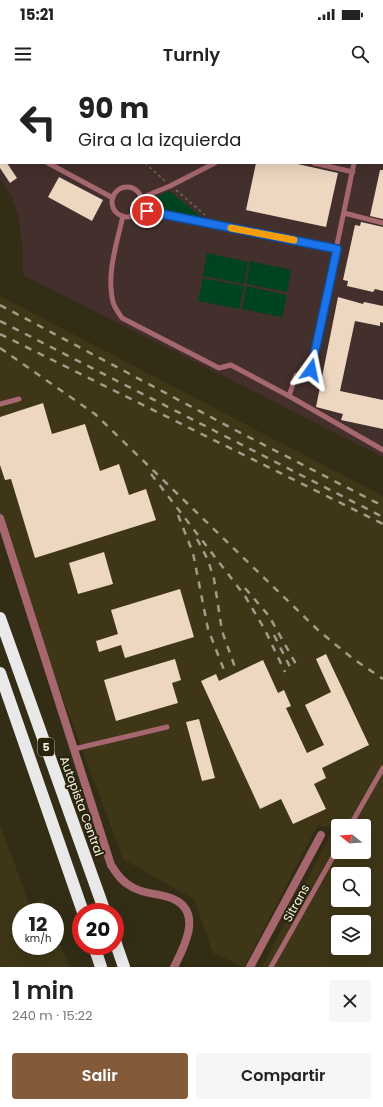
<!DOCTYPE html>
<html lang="es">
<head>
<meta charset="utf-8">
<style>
	:root { --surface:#fff; --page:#f6f6f6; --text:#222; --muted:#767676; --accent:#845a38 }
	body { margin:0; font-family:Poppins,sans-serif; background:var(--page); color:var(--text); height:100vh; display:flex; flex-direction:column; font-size:15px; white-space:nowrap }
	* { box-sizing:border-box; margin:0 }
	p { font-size:13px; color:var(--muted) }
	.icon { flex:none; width:22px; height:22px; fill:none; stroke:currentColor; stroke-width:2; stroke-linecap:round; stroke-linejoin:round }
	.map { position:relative; height:887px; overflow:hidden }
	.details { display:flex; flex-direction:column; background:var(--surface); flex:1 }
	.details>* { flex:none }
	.hud { position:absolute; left:0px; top:0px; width:383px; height:84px; box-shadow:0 4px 16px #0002; background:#fff; color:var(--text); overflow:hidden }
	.needle { width:26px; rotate:287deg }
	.controls { position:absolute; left:331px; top:739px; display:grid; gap:8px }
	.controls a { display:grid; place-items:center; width:40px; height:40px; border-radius:4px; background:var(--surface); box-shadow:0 4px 16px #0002; font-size:20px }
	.speed { position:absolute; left:12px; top:823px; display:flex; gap:8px; font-size:20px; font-weight:700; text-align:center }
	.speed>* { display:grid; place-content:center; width:52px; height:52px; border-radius:50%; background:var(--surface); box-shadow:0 4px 16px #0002; line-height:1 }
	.speed small { font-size:10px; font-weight:400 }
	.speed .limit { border:6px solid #d22; background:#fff; color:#111 }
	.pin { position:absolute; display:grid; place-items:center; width:34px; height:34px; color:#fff; margin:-17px; border:2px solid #fff; border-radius:50%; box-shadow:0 1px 4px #0007 }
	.me { position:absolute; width:44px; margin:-22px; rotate:12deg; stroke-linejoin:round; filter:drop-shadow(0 0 3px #0008) }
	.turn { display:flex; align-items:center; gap:14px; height:84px; padding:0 12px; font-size:18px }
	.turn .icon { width:52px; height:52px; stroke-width:2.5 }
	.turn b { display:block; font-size:28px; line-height:34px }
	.round { display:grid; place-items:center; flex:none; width:42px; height:42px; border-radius:4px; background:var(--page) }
	.summary { display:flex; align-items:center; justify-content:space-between; height:68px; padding:0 12px }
	h1 { font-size:24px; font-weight:600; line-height:30px }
	.action { display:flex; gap:8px; margin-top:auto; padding:8px 12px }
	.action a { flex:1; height:46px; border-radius:4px; background:var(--accent); color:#fff; font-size:16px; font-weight:600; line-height:46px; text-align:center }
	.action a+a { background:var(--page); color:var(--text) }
	.status { display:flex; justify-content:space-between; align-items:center; height:28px; padding:0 20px; background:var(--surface); direction:ltr }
	.status svg { height:11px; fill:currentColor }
	header { display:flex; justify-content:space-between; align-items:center; height:52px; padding:0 12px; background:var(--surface); font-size:18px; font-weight:600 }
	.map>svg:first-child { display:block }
</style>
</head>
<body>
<div class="status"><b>15:21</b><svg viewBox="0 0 49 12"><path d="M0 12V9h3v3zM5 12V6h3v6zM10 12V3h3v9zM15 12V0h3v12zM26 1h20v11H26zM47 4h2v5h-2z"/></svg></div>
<header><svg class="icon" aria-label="menu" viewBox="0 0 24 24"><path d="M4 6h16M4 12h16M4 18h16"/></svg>Turnly<svg class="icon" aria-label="search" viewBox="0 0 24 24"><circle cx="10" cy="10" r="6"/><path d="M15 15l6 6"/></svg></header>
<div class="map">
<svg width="383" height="887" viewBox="0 0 383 887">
	<rect width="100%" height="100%" fill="#332d16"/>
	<path fill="#3e3617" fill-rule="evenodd" d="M0,216L383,416V887H262L333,749L318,745L244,887L213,873L194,819L123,779L0,449ZM338,746H364V772H338ZM338,794H364V820H338ZM338,842H364V868H338Z
		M0,744L30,826L43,817L48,832H21V866H55V850L69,887H0Z"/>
	<path fill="#432f2b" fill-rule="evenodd" d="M0,0H383V377L23,195V170L18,135L12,117L0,99ZM1,1H382V83H1Z"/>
	<path fill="#00441f" d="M264,0H364L264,1Z
		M169,111L204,139L146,126V122Z
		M207,173L248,182L244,204L203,196Z
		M250,181L291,190L287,212L246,204Z
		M203,198L244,206L239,229L198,221Z
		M246,206L287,215L282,237L242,229Z"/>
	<path fill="#edd7c1" d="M0,83H7L17,98L10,103L0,88Z
		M256,83H293L338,93L326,147L246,130Z
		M380,90H383V139L370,136Z
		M59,97L103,120L92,141L48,117Z
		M361,142L383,147V211L375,209L373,212L347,206L348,201L343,200L355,145L360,146Z
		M338,217L363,224L364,222L383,226V243L380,242V246L355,241L340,311L383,320V349L341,340L343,334L316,327Z
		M43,323L52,354L85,344L100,391L119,384L129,415L146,409L156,440L35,478L11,399L5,400L0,385V337Z
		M104,472L113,504L78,514L69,483Z
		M180,509L194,557L125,578L121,565L99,572L96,561L118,554L111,530Z
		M326,574L369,665L322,688L326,698L314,704L326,729L293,744L281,719L260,729L201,601L216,594L219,601L263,580L278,613L284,610L291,626L286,628L307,673L324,665L305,625L331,612L316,579Z
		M175,579L181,600L172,603L178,623L116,641L104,600Z
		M199,639L215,698L202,701L186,642Z"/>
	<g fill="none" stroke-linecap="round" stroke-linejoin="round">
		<path stroke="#706b57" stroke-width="1.5" stroke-dasharray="3 3" stroke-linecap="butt" d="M260,1V0
			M145,83L165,101
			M176,110L205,135"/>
		<path stroke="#a6676e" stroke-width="5" d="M200,0L201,1
			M139,1L140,0
			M371,1V0
			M0,42H1
			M48,83L113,118
			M314,83L353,92
			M112 122a15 15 0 1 1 30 0a15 15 0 1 1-30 0Z
			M141,118L170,106L215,83
			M138,131H147L337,169
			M344,133L383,143
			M123,136C117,162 106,195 113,222C114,227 119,233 122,238L219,288L231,285L289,316L296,295L306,296L311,290L354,83
			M289,316L383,370
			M0,324L19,319
			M74,669L167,647
			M350,746L383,688
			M271,887L338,768"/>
		<path stroke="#a6676e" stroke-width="8" d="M0,438L111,785C117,794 122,802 132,807C143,814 156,813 168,817C204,828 186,864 174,887
			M250,887L321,755"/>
		<path stroke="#e9e9e9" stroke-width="12" d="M0,538L105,832
			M0,593L83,832
			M115,861L124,887
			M94,866L101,887"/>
		<path stroke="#a09c8a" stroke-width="2.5" stroke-dasharray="7 7" stroke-linecap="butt" d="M0,225L237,351L383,426
			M0,241L383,437
			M0,254L383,444
			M0,268L95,334L319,551L352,578L383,599
			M151,394L245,516L265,550L285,592
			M178,435L193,473L208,549L226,595
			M197,459L208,480L214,499L222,551L236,590
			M245,508L269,536L297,586
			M274,555L291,589"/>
	</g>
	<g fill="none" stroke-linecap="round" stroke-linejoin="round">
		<g stroke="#114b97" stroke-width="10">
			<path id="route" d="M147,131L337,169L311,290"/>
		</g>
		<use href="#route" stroke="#1a73e8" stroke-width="7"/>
		<path stroke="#f59e0b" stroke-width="7" d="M231,148L294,160"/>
	</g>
	<g text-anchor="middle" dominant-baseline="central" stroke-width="4" stroke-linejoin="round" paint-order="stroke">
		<rect fill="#29230c" stroke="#b8b5a4" stroke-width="1" x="38" y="658" width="16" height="18" rx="3"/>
		<g font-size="11" font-weight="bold" fill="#f6f3e5">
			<text x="46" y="667">5</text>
		</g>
		<g font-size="12" fill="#f6f3e5" stroke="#29230c">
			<text transform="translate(82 726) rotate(70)">Autopista Central</text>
			<text transform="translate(296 823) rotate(-61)">Sitrans</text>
		</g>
	</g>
</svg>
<div class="controls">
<a><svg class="needle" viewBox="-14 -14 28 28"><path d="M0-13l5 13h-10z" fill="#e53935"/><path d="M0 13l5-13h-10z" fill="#767676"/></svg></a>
<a><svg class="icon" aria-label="search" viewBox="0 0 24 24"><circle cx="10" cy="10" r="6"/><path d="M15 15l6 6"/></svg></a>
<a><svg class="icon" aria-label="layers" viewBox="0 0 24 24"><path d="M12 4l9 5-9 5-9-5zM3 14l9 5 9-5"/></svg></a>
</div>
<div class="speed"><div>12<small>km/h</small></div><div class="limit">20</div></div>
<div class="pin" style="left:147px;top:131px;background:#d93025"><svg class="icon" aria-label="arrive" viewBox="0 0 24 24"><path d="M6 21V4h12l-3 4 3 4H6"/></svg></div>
<svg class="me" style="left:311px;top:290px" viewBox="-20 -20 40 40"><path d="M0-17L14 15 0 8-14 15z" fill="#1a73e8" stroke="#fff" stroke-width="4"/></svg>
<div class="hud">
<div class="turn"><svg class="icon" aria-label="left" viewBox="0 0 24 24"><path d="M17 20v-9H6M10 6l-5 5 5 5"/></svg><div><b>90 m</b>Gira a la izquierda</div></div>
</div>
</div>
<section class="details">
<div class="summary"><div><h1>1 min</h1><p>240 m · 15:22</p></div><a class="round"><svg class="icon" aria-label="close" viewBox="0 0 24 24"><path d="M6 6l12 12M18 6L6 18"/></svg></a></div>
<div class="action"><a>Salir</a><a>Compartir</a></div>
</section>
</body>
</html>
